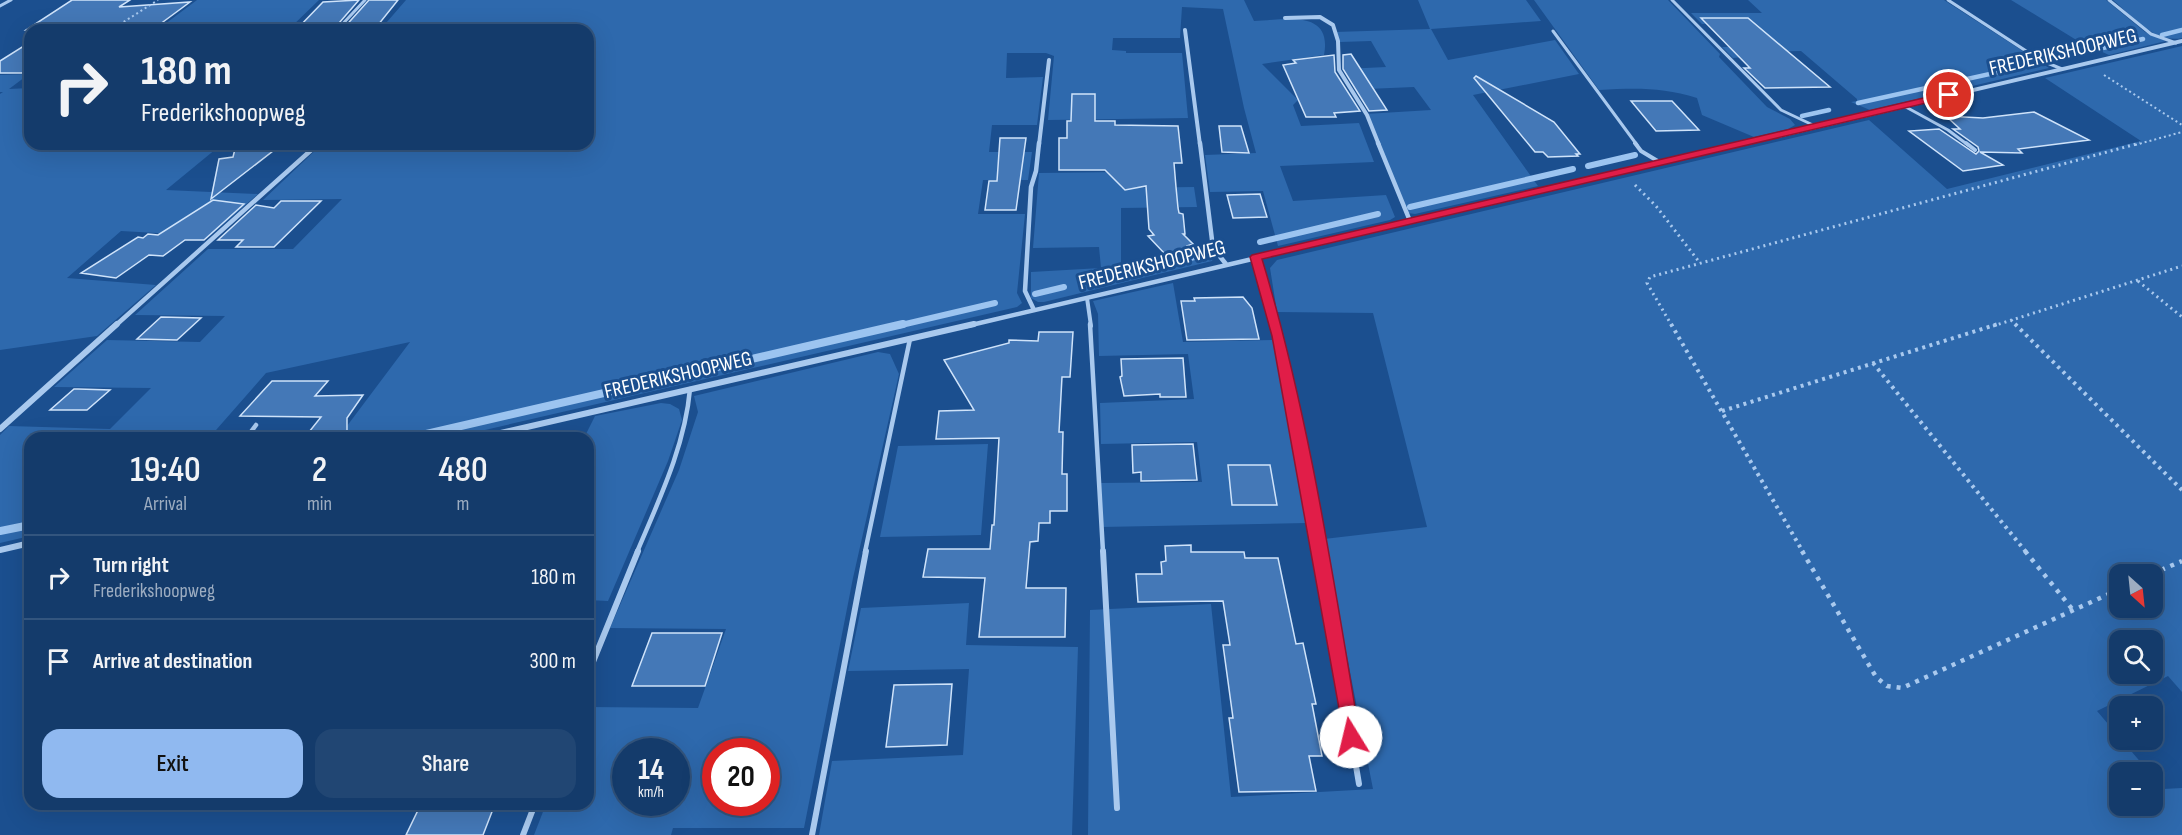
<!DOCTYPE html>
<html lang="en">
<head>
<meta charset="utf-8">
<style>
	:root { --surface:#143b6b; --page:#214673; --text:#f1f3f6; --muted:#9dadc1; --line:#33557e; --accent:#90b9f0 }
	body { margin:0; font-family:"Sofia Sans Condensed",sans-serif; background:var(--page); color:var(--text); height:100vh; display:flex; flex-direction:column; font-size:22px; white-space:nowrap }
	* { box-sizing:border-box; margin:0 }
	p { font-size:20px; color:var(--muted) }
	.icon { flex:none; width:33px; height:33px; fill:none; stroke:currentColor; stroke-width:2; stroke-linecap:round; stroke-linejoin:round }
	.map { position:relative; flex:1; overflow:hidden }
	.panel { position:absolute; left:24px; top:432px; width:570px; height:378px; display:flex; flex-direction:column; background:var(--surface); border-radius:18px; box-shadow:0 6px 24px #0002,0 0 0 2px var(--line) }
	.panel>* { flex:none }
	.banner { position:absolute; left:24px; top:24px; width:570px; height:126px; border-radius:18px; box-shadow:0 6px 24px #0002,0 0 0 2px var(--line); background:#143b6b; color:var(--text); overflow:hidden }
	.needle { width:39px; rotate:153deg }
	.buttons { position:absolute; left:2109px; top:564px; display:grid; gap:12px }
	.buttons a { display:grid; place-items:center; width:54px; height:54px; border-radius:12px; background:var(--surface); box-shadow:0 6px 24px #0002,0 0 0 2px var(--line); font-size:30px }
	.speed { position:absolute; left:612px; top:738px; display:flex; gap:12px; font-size:30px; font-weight:700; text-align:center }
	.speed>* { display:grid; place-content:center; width:78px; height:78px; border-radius:50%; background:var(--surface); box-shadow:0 6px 24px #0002,0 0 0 2px var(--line); line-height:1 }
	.speed small { font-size:15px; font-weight:400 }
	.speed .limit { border:9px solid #d22; background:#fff; color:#111 }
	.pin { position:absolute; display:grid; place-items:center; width:51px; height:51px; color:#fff; margin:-26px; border:3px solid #fff; border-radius:50%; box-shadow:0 2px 6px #0007 }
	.me { position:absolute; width:66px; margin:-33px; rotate:351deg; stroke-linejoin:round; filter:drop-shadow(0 0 4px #0008) }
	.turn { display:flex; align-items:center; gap:21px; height:126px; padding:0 18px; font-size:27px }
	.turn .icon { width:78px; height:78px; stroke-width:2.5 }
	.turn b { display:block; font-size:42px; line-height:51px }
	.eta { display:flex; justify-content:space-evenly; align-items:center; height:102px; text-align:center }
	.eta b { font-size:36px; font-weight:600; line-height:42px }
	.button { display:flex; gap:12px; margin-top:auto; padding:12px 18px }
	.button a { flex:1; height:69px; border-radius:18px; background:var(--accent); color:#111; font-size:24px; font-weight:600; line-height:69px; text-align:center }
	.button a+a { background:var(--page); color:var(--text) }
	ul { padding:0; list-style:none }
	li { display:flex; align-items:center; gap:18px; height:84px; padding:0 18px; border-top:2px solid var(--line) }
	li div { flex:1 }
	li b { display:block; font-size:22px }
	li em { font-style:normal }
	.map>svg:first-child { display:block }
</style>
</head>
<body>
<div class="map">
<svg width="2182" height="835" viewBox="0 0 2182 835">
	<rect width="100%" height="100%" fill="#1b4f8f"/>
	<path fill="#2e69ad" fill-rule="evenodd" d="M197,0H319L288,30H157Z
		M406,0H1244L1254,21C1283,20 1333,8 1324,55L1262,64L1298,100L1293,105L1301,126L1359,123L1374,162L1280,166L1293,201L1386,195L1395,217L1390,220L1278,246L1263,191L1210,192L1205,155L1256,153L1244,108L1223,9L1182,7L1180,38H1113L1112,50L1126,51V53H1182L1188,118L1048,120L1054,56L1046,53H1007L1006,78L1043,77L1037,125H992L989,152H1032L1028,180H983L978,214H1025L1017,293L1022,303L1017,307L450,438H338L410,342L266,373L209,438H30V536L0,543V435L9,426L110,429L151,388L54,387L107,340L200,342L225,316L135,315L208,249H293L342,199L263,200L322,144H588V30H380Z
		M1418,0H1526L1541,21L1431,29L1448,60L1555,40L1579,74L1473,95L1538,186L1415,214L1408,213L1365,114L1431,110L1414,87L1367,89L1344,69L1386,67L1371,41L1340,42L1335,32L1430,29Z
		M1534,0H1668L1720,54L1719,57L1767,107L1790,119L1795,125L1788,129L1754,137L1702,115L1697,98C1662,87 1635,88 1599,90Z
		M1748,0H1944L2049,68L1870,110L1851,102L1857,101V99L1801,51L1763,52L1764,55L1733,58L1722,47H1756L1735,24H1702L1691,13H1762Z
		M2011,0H2106L2145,32L2166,41L2109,55L2078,41Z
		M2113,0H2182V38C2155,44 2132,16 2113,0Z
		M2182,46V692L2168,676L2097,711L2149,772H2120V806H2152L2153,777L2163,789L2182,788V835H1088L1090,610L1211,604L1231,797L1373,789L1324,539L1427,527L1373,313L1277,312L1270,268L1277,260L1869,120L1947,189L2141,141L2045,78ZM2120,574H2152V608H2120ZM2120,640H2152V674H2120Z
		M29,74L9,89L30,88V144H222L166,190L258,194L210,236L121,231L67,278L156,285L97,336L0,350V94L3,92H0V75Z
		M1120,172L1121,188L1194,187L1197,207L1121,208V268L1209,250L1214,257L1212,261L1044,302H1038L1031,298V272L1101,268L1099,247L1033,248L1039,173Z
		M1173,283L1183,342L1274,340L1306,523L1101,527L1099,483L1202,482L1197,442L1101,444L1100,403L1194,399L1188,354L1099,356L1098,314L1093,301Z
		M878,352L890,354L899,374L853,578L804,828H673L671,835H534L546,804H588V707L698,708L726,629L610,628L679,470L698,412L694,396ZM626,752H676V802H626ZM716,752H766V802H716Z
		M661,403L670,404L679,409L682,420L668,461L608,601L588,600V438H584L595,416Z
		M988,444L981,535L880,537L898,446Z
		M969,603L966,645L1078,647L1072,835H819L832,761L963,755L969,669L848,671L861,608Z"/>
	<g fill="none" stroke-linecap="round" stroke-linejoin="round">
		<path stroke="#9cc4f0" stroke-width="4.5" d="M2162,35L2182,30
			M2049,60L2143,39
			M1858,103L2035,64
			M1802,116L1829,110"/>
		<path stroke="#9cc4f0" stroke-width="6" d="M1588,166L1635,155
			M1410,207L1573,169
			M1260,242L1378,214
			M1088,282L1203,255
			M1035,294L1064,287
			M897,326L995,303"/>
		<path stroke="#9cc4f0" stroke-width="8" d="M409,438L903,324
			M0,531L30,525"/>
	</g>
	<path fill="#4478b7" stroke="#cfe3fa" stroke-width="1.5" d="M72,0H130L119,7L190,2L152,30H26Z
		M359,0L333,30H296L323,2Z
		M369,0H398L374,30H342Z
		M1701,18H1748L1830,87L1765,88L1744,68H1750Z
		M30,42V68L22,73H0V61Z
		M1351,54L1387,110L1369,111L1343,69V55Z
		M1334,55L1335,72L1360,111L1334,113L1336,117H1306L1283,65L1296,63L1293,60Z
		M1476,76L1554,122L1580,154H1576L1578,156L1548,157L1543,152H1535L1474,78Z
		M1072,94H1095V121H1115V125L1178,126L1182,163H1174L1176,187L1178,208L1179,213L1183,214L1185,234H1183L1193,244L1187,246L1189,249L1165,254L1148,236L1154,235L1149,229L1146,186L1125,190L1105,170H1059V138H1067V121H1071Z
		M1631,101H1672L1699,130L1656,131Z
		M2034,112L2089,140L2018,149L2022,153L1980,152L2003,165L1963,171L1909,131L1939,129L1976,154L1979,151L1978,147L1953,129H1960L1946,116L1983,118Z
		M1219,126H1241L1249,153L1222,152Z
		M1000,138H1026L1016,210H985L989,181H997Z
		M266,144H282L211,199L219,159L233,157L235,149Z
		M1260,194L1267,217L1233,218L1227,195Z
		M213,200L244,204L204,240H185L163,256L149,255L116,278L81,273L138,237L143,238L148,234L158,235Z
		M281,201H321L274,247H236L243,240H218L256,205L274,208Z
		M1243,297L1252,308L1259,339L1187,340L1181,301H1195L1194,298Z
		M161,317L201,318L177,340L137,339Z
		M1039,332H1073L1070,377H1062L1059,432H1063L1062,474H1067V511H1050V523H1039L1038,541L1030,542L1026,588H1066L1065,637H979L985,578L923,577L928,549H990L992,525H994L999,438L936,439L939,411L974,410L944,360L1009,343V340L1038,341Z
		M1183,358L1186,397H1160V394L1124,396L1120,377L1122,376L1121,359Z
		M272,381H328L315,396L363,395L347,418V438H326V432H309L321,417L240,416Z
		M74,389H78L110,390L87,410H50Z
		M1193,444L1197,480L1141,481V472L1133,473L1132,445Z
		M1228,465H1270L1277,505H1232Z
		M1191,545V552H1244L1245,558H1278L1296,644L1303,643L1316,704H1312L1322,756H1309L1316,791L1239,792L1229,718H1233L1223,645H1230L1223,601L1138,602L1136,574H1162L1161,562L1166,561L1165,546Z
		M652,633H722L705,686H632Z
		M952,684L947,745L886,747L894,685Z
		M421,804H495L483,835H406Z"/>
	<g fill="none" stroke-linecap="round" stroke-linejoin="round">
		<path stroke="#a9c9ee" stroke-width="2" stroke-dasharray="2 3" stroke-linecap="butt" d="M111,30L158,0
			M2104,75L2182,125
			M2135,145L2182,132"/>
		<path stroke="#a9c9ee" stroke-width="3" stroke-dasharray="2 4" stroke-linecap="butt" d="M1635,185L1656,206L1700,263
			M2138,281L2182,317
			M2011,320L2017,326
			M1672,326L1647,283L1650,277L2140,143
			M1993,326L2182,266"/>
		<path stroke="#a9c9ee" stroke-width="4" stroke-dasharray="3 4.5" stroke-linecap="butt" d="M1671,324L1803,552
			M2015,324L2182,490
			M1873,363L2026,552
			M1722,411L1998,324"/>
		<path stroke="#a9c9ee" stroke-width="4.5" stroke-dasharray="4 6" stroke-linecap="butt" d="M1802,551L1876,677L1887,686L1902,688L2120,589
			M2025,551L2073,610
			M2152,574L2182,561"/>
		<path stroke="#a9c9ee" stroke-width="3" d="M1672,0L1781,110L1815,126
			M1948,0L2040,60L2062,69
			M2109,0L2151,34L2176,43
			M0,6L11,0
			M337,30L365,0
			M1553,31L1637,145
			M1904,106L1948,130L1968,145"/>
		<path stroke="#a9c9ee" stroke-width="4" d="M1635,143L1641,151L1661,163
			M1966,143L1975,150
			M1256,257L1276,326
			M1087,298L1091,326"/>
		<path stroke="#a9c9ee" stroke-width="4.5" d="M1090,324L1103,552
			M1276,324L1320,552
			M252,438L250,433L256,425
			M637,552C659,500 685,446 690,389
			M865,552L910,339"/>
		<path stroke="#a9c9ee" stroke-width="6" d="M1103,551L1117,808
			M1320,551L1359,784
			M588,674L638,551
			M523,835L535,804
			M812,835L866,551"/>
		<path stroke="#a9c9ee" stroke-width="4" d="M1285,18L1320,17L1333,25L1338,41L1339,70L1367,115L1379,145
			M1185,30L1200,145
			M1039,145L1049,60
			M1739,145L2182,41"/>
		<path stroke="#a9c9ee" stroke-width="4.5" d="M1200,143L1213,248L1226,264
			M1378,143L1410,221
			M1034,310L1025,291L1031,187L1036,171L1039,143
			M115,326L318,144
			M967,326L1746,143"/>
		<path stroke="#a9c9ee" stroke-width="6" d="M0,429L117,324
			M479,438L974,324
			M0,550L30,543"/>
	</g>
	<path fill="#e11d48" stroke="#92132f" stroke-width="1.5" d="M1949,92L1952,93V97L1262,259C1309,414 1333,577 1360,737L1357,742L1351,744L1345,742L1272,336L1250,257L1252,255Z"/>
	<g text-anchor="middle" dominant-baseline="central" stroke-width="6" stroke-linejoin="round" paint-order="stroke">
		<g font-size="21" fill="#fff" stroke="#1b4f8f">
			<text transform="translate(2063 52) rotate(-13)">FREDERIKSHOOPWEG</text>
			<text transform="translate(1152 265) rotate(-14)">FREDERIKSHOOPWEG</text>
			<text transform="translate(678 375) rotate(-13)">FREDERIKSHOOPWEG</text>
		</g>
	</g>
</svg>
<div class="buttons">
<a><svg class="needle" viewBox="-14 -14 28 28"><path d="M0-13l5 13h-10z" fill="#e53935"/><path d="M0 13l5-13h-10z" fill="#9dadc1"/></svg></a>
<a><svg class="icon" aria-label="search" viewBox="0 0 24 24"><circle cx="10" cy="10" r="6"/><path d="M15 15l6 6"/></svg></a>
<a>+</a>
<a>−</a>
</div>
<div class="speed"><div>14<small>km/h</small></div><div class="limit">20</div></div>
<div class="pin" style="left:1949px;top:95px;background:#d93025"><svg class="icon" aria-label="arrive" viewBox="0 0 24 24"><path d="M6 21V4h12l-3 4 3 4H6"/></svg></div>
<svg class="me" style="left:1351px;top:737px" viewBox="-20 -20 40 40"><circle r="19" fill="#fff"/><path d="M0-13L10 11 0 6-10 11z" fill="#e11d48"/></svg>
<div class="banner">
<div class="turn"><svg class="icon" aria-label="right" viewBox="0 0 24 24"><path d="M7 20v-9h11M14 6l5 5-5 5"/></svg><div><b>180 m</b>Frederikshoopweg</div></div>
</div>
<section class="panel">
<div class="eta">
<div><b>19:40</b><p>Arrival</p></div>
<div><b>2</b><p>min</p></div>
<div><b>480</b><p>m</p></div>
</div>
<ul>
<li><svg class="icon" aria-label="right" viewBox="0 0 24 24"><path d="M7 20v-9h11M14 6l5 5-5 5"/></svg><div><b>Turn right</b><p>Frederikshoopweg</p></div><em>180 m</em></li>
<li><svg class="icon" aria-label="arrive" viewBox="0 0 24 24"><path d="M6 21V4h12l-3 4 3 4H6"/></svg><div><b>Arrive at destination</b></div><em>300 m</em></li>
</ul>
<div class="button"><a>Exit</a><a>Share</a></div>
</section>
</div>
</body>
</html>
